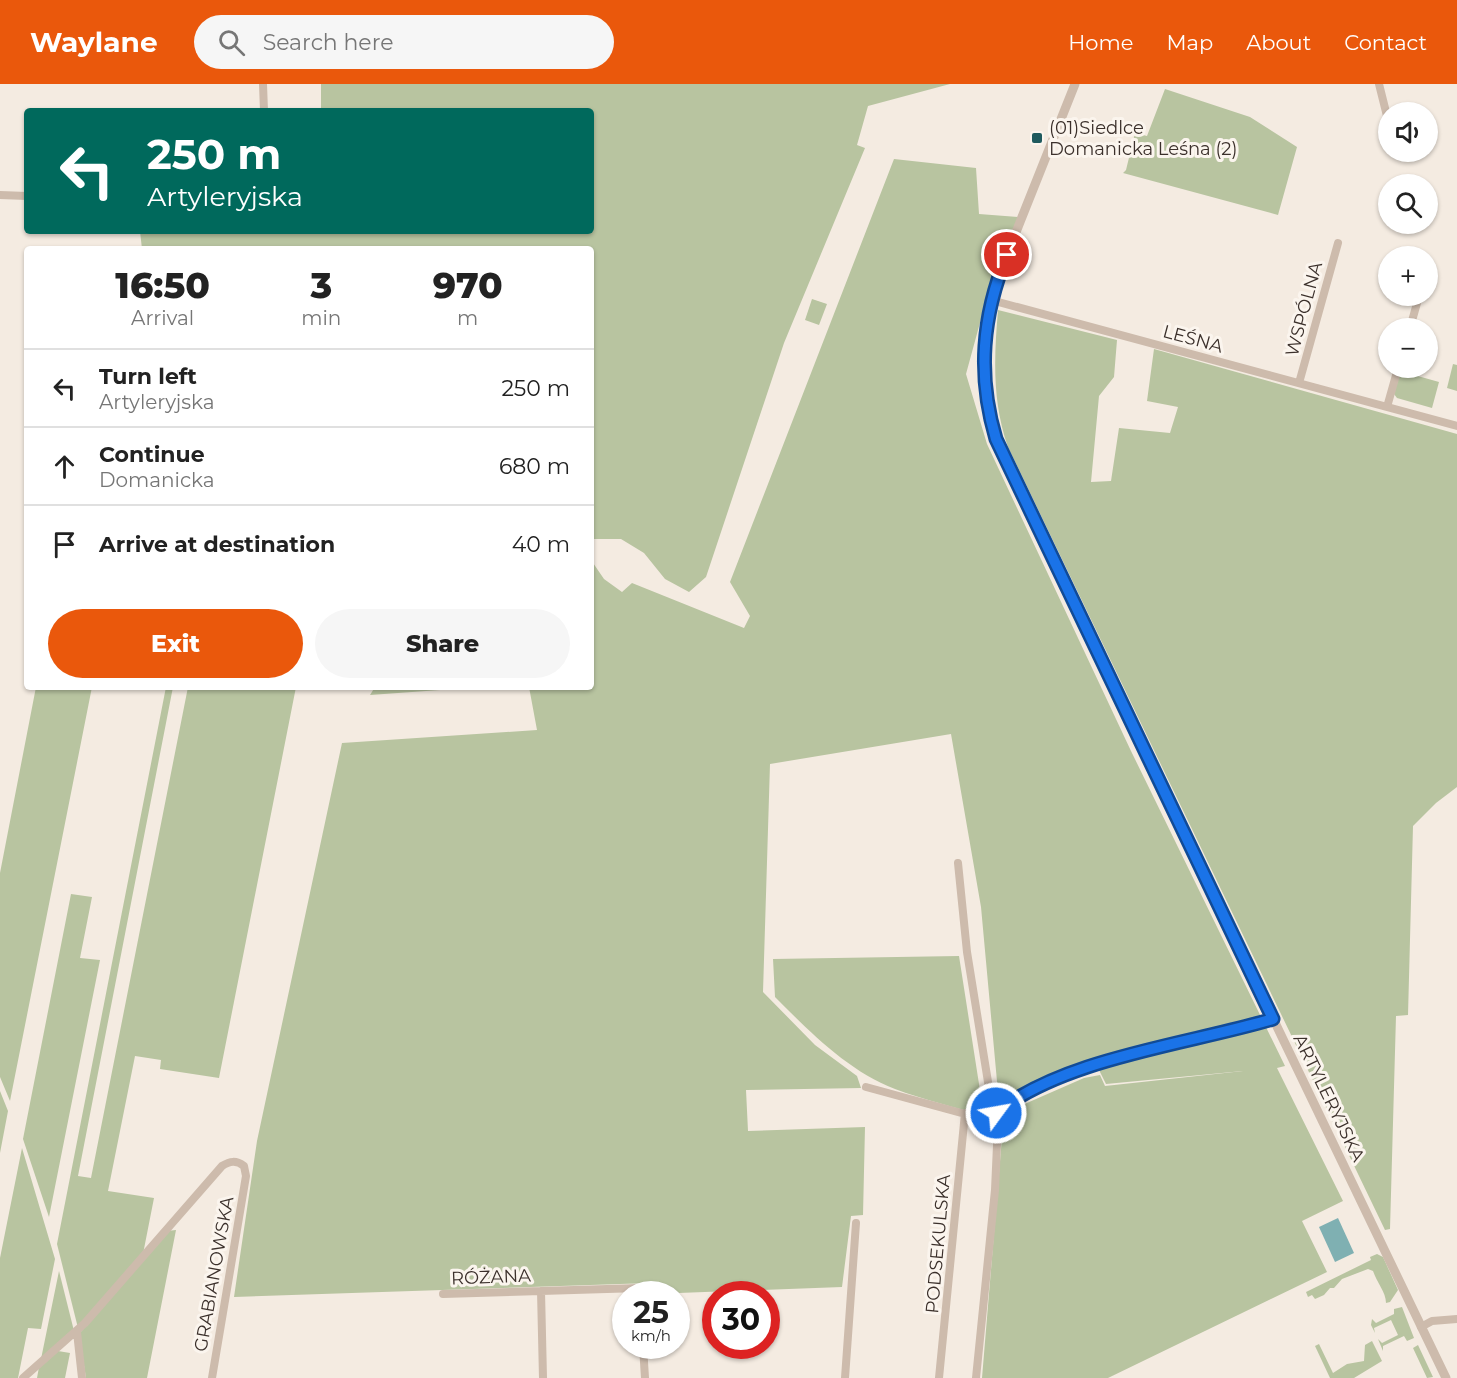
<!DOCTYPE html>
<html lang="en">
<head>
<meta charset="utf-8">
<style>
	:root { --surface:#fff; --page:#f6f6f6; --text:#222; --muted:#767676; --line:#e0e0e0; --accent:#ea580c }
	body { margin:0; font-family:Montserrat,sans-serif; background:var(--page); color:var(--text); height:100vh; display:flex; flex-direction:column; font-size:22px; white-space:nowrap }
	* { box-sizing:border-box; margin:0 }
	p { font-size:20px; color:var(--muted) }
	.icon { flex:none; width:33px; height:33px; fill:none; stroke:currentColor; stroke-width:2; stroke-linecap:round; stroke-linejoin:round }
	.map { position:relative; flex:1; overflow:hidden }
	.drawer { position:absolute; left:24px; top:162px; width:570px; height:444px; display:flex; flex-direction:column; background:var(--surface); border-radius:6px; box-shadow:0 2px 4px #0004 }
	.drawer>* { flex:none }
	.hud { position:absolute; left:24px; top:24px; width:570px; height:126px; border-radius:6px; box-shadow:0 2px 4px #0004; background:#00695c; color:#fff; overflow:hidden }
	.fabs { position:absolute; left:1378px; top:18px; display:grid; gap:12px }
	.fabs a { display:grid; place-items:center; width:60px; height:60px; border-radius:50%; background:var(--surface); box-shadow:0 2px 4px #0004; font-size:30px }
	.speed { position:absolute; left:612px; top:1197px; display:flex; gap:12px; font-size:30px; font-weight:700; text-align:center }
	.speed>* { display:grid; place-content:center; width:78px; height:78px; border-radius:50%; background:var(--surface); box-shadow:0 2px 4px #0004; line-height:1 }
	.speed small { font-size:15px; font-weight:400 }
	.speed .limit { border:9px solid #d22; background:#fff; color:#111 }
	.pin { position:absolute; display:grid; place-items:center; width:51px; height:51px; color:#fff; margin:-26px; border:3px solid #fff; border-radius:50%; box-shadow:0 2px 6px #0007 }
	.me { position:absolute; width:66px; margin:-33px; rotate:58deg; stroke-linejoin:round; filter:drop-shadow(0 0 4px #0008) }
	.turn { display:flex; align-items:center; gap:21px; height:126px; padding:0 24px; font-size:27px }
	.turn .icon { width:78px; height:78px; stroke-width:2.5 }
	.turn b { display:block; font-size:42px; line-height:51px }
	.eta { display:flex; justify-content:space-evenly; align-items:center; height:102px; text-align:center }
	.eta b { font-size:36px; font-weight:800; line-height:42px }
	.action { display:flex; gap:12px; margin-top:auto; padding:12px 24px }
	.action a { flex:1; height:69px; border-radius:36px; background:var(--accent); color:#fff; font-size:24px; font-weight:800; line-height:69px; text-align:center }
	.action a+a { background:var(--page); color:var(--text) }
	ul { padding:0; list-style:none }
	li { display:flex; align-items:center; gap:18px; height:78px; padding:0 24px; border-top:2px solid var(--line) }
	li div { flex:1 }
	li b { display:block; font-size:22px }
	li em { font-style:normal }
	header { display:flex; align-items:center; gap:36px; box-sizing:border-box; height:84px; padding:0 30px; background:var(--accent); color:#fff }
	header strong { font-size:28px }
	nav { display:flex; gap:33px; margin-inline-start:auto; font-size:21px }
	.search { width:420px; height:54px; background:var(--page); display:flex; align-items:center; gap:15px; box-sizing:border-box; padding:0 21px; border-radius:33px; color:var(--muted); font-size:22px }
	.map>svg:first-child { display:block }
</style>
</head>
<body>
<header>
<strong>Waylane</strong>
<div class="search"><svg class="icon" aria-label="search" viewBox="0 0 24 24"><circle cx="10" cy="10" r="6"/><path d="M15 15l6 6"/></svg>Search here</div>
<nav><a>Home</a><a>Map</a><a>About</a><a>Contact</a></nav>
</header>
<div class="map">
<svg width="1457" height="1294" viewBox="0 0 1457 1294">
	<rect width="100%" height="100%" fill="#f4ebe1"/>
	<path fill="#b8c4a0" d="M321,0H950L868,22L857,61L865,64L784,259L706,493L689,508L665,495L644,469L621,455H591V165H142L140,147H591V27H321Z
		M1165,5L1250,33L1297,63L1278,131L1123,89L1126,86L1135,49L1147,52Z
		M894,75L976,84L979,130L1018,133L987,213L966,290L987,360L1131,667L1285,982L1277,984L1343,1117L1302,1137L1327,1188L1108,1294H982L1004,1029L1084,994L1100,991L1105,1002L1243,987L1106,1000L1095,978L1050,995L999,1019L981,823L951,650L770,680L763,908L815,961L857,992L861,1004L746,1006L748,1047L865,1043L863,1131L851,1132L842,1203L652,1210L650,1199L234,1213L257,1057L342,659L537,646L529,603H591V476L604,495L622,508L632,499L744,544L750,532L730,498Z
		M812,215L827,220L819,241L805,236Z
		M998,226L1117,256L1114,293L1099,312L1091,398L1111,397L1119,344L1170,349L1178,323L1147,317L1154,265L1457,350V703L1436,719L1413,742L1408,931L1396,932L1390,1145L1385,1146L1008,363C992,317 994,274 998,226Z
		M1453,280L1457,281V307L1447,304Z
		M1400,287L1439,298L1432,324L1397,314L1394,310Z
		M36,603H92L10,1017L0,993V789Z
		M166,603H173L78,1092L91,1094L188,603H296L219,994L160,985L161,976L135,972L108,1107L154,1114L143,1170L78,1244L57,1160Z
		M375,603H482L370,611Z
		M71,810L92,813L80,874L100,876L49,1133L23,1055Z
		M959,872L984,1032C955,1023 924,1016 895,1005C848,987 810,948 775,913L773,875Z
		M0,1007L8,1027L0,1069Z
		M22,1064L55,1175L41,1245L28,1244L18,1294H0V1174Z
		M176,1146L147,1294H86L79,1250L167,1147Z
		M1377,1170L1383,1173L1398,1206L1390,1218L1386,1219C1386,1208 1377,1199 1373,1187L1368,1185L1342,1195L1334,1204H1330L1324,1211L1315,1215L1312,1211L1308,1213L1306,1208L1371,1176L1370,1173Z
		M59,1187L74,1247L41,1275Z
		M1402,1223L1414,1254L1407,1257L1404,1252L1383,1262V1267L1378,1255L1382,1259L1398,1251L1391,1236L1374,1244L1375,1249L1371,1241L1372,1235L1376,1239L1394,1230V1225Z
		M1372,1257L1382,1277L1354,1294H1330L1315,1262L1319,1260L1333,1289L1347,1280L1364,1277L1365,1261Z
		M1418,1261L1433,1293L1427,1294L1413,1264Z
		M58,1267L70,1269L65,1294H37L39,1283Z"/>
	<path fill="#7fb0b2" d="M1338,1134L1354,1169L1335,1178L1319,1143Z"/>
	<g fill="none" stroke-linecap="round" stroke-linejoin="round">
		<path stroke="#cdbbac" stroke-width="8" d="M263,0L264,27
			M1379,0L1387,32
			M0,111L27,112
			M991,216L1457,342
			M1410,244L1419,212
			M1299,299L1338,159
			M1387,323L1398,284
			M958,779L967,868L989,1004L998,1039L995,1106L976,1294
			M866,1003L998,1039
			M996,1029C1063,974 1190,961 1273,935
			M541,1207L543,1294
			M443,1210L640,1204V1210
			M1421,1243L1432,1237L1457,1235
			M77,1248L82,1294
			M643,1262L645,1294
			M23,1294L85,1239L222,1082C230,1077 236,1076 244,1082L246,1092L212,1294
			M845,1294L856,1139
			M939,1294L965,1029"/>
		<path stroke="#cdbbac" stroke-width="9" d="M1075,0C1058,43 1041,85 1024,128C988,218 966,275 1002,371L1446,1294"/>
	</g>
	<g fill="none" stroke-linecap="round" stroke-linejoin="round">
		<g stroke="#114b97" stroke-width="15">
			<path id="route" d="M996,1029C1063,974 1190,960 1273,935L996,355C977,291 982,232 1007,171"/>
		</g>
		<use href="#route" stroke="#1a73e8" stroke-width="10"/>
	</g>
	<rect fill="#1f5a5e" stroke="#fbf5ee" stroke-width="2" x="1031" y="48" width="12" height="12" rx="3"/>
	<g text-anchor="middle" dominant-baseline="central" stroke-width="6" stroke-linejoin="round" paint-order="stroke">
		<g font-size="18" fill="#3b302b" stroke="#fbf5ee" text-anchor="start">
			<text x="1049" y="44">(01)Siedlce<tspan x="1049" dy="21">Domanicka Leśna (2)</tspan></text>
		</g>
		<g font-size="18" fill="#3b302b" stroke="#fbf5ee">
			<text transform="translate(1304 225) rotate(-75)">WSPÓLNA</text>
			<text transform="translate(1193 255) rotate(15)">LEŚNA</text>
			<text transform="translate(1329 1014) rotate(64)">ARTYLERYJSKA</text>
			<text transform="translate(938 1160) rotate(-85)">PODSEKULSKA</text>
			<text transform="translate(214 1190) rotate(-80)">GRABIANOWSKA</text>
			<text transform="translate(491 1193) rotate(-2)">RÓŻANA</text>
		</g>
	</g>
</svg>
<div class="fabs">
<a><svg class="icon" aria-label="sound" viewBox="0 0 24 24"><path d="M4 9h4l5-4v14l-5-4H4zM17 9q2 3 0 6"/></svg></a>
<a><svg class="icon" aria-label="search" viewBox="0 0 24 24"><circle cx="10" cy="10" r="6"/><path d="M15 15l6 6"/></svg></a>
<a>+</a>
<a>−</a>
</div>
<div class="speed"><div>25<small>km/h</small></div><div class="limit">30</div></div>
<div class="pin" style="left:1007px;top:171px;background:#d93025"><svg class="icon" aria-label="arrive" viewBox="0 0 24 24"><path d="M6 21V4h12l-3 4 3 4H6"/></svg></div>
<svg class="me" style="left:996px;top:1029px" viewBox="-20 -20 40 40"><circle r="17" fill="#1a73e8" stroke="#fff" stroke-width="3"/><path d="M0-11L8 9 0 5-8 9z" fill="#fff"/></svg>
<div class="hud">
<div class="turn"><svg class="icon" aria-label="left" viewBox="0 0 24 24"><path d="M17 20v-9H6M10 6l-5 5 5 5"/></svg><div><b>250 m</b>Artyleryjska</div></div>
</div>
<section class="drawer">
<div class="eta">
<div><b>16:50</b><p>Arrival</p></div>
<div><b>3</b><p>min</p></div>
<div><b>970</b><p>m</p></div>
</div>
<ul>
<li><svg class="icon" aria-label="left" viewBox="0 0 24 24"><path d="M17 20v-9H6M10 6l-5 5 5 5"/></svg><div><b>Turn left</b><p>Artyleryjska</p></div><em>250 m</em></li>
<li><svg class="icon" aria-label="ahead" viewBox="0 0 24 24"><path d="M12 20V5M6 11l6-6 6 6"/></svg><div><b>Continue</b><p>Domanicka</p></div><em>680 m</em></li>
<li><svg class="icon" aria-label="arrive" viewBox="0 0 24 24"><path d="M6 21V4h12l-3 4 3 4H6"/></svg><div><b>Arrive at destination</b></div><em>40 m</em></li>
</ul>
<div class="action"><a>Exit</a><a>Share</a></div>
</section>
</div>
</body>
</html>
